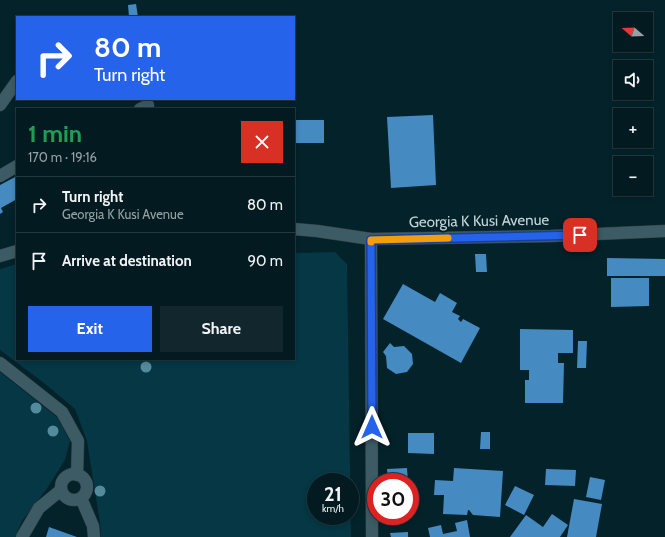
<!DOCTYPE html>
<html lang="en">
<head>
<meta charset="utf-8">
<style>
	:root { --surface:#031a20; --page:#11272d; --text:#f1f3f6; --muted:#97a1a5; --line:#24383e; --accent:#2563eb }
	body { margin:0; font-family:Cabin,sans-serif; background:var(--page); color:var(--text); height:100vh; display:flex; flex-direction:column; font-size:15px; white-space:nowrap }
	* { box-sizing:border-box; margin:0 }
	p { font-size:13px; color:var(--muted) }
	.icon { flex:none; width:22px; height:22px; fill:none; stroke:currentColor; stroke-width:2; stroke-linecap:round; stroke-linejoin:round }
	.map { position:relative; flex:1; overflow:hidden }
	.drawer { position:absolute; left:16px; top:108px; width:279px; height:252px; display:flex; flex-direction:column; background:var(--surface); border-radius:0px; box-shadow:0 2px 6px #0003,0 0 0 1px var(--line) }
	.drawer>* { flex:none }
	.top-card { position:absolute; left:16px; top:16px; width:279px; height:84px; border-radius:0px; box-shadow:0 2px 6px #0003,0 0 0 1px var(--line); background:#2563eb; color:#fff; overflow:hidden }
	.needle { width:26px; rotate:289deg }
	.fabs { position:absolute; left:613px; top:12px; display:grid; gap:8px }
	.fabs a { display:grid; place-items:center; width:40px; height:40px; border-radius:0px; background:var(--surface); box-shadow:0 2px 6px #0003,0 0 0 1px var(--line); font-size:20px }
	.speed { position:absolute; left:307px; top:473px; display:flex; gap:8px; font-size:20px; font-weight:700; text-align:center }
	.speed>* { display:grid; place-content:center; width:52px; height:52px; border-radius:50%; background:var(--surface); box-shadow:0 2px 6px #0003,0 0 0 1px var(--line); line-height:1 }
	.speed small { font-size:10px; font-weight:400 }
	.speed .limit { border:6px solid #d22; background:#fff; color:#111 }
	.pin { position:absolute; display:grid; place-items:center; width:34px; height:34px; color:#fff; margin:-17px; border-radius:8px; box-shadow:0 2px 6px #0006 }
	.me { position:absolute; width:44px; margin:-22px; rotate:0deg; stroke-linejoin:round; filter:drop-shadow(0 0 3px #0008) }
	.turn { display:flex; align-items:center; gap:14px; height:84px; padding:0 12px; font-size:18px }
	.turn .icon { width:52px; height:52px; stroke-width:2.5 }
	.turn b { display:block; font-size:28px; line-height:34px }
	.round { display:grid; place-items:center; flex:none; width:42px; height:42px; border-radius:0px; background:var(--page) }
	.headline { display:flex; align-items:center; justify-content:space-between; height:68px; padding:0 12px }
	h1 { font-size:24px; font-weight:800; line-height:30px; color:#1e9e55 }
	.action { display:flex; gap:8px; margin-top:auto; padding:8px 12px }
	.action a { flex:1; height:46px; border-radius:0px; background:var(--accent); color:#fff; font-size:16px; font-weight:800; line-height:46px; text-align:center }
	.action a+a { background:var(--page); color:var(--text) }
	ul { padding:0; list-style:none }
	li { display:flex; align-items:center; gap:12px; height:56px; padding:0 12px; border-top:1px solid var(--line) }
	li div { flex:1 }
	li b { display:block; font-size:15px }
	li em { font-style:normal }
	.map>svg:first-child { display:block }
</style>
</head>
<body>
<div class="map">
<svg width="665" height="537" viewBox="0 0 665 537">
	<rect width="100%" height="100%" fill="#04222a"/>
	<path fill="#053744" fill-rule="evenodd" d="M335,252L347,264L351,537H101L100,523L87,441L75,409L44,383L0,350V269L17,264V359H294V253ZM316,482H350V516H316Z
		M0,372L57,417L70,441L65,460L46,490L22,521L15,537H0Z"/>
	<path fill="#458ac0" d="M136,4L138,17H129L128,5Z
		M433,115L436,185L391,188L387,117Z
		M294,120H324V143H294Z
		M17,176V199L1,208L3,212L0,214V185Z
		M475,254H486L487,272H476Z
		M607,258L665,259V276H607Z
		M611,278H649V306L611,307Z
		M403,284L435,302L440,293L457,303L452,312L460,316L458,319L461,322L463,319L480,328L461,363L383,319Z
		M520,329L573,330V353H558V363H564L563,403H525V380H529V370H520Z
		M578,341H587L586,368H577Z
		M390,343L394,347L404,346L412,354L413,364L407,372L396,374L387,368L386,356L383,352Z
		M481,432H490V449H480Z
		M408,433H434V454L408,453Z
		M407,468L408,482H388L387,469Z
		M454,468L503,471L500,517L473,515L469,510H468L467,515L443,514L444,495H434L435,480L453,481Z
		M546,469L576,470L575,486L545,485Z
		M590,477L605,480L601,500L586,497Z
		M515,486L534,495L524,515L505,505Z
		M574,499L602,504L596,537H567Z
		M552,514L568,525L560,537H510L526,515L543,527Z
		M467,520L470,537H430L428,528L441,525L443,534L457,531L455,523Z
		M49,527L77,537H46Z
		M408,532V537H391L390,533Z"/>
	<g fill="none" stroke-linecap="round" stroke-linejoin="round">
		<g stroke="#2f3b41" stroke-width="13">
			<path id="minor" d="M0,105L17,81
				M140,109L148,105
				M0,176L17,166
				M294,229L317,231L371,239L551,236L665,231
				M371,239L372,537
				M0,256L17,251
				M0,363L62,412L78,441L77,475
				M61 487a13 13 0 1 1 26 0a13 13 0 1 1-26 0Z
				M81,498L93,526L94,537
				M22,537L39,508L61,490"/>
		</g>
		<use href="#minor" stroke="#3d5b64" stroke-width="12"/>
	</g>
	<g fill="#548b9c">
		<circle cx="146" cy="367" r="5.5"/>
		<circle cx="36" cy="408" r="5.5"/>
		<circle cx="53" cy="431" r="5.5"/>
		<circle cx="100" cy="491" r="5.5"/>
	</g>
	<g fill="none" stroke-linecap="round" stroke-linejoin="round">
		<g stroke="#184099" stroke-width="10">
			<path id="route" d="M372,427L371,240L580,235"/>
		</g>
		<use href="#route" stroke="#2563eb" stroke-width="7"/>
		<path stroke="#f59e0b" stroke-width="7" d="M371,242V240L448,238"/>
	</g>
	<g text-anchor="middle" dominant-baseline="central" stroke-width="4" stroke-linejoin="round" paint-order="stroke">
		<g font-size="15" fill="#c4d5da" stroke="#04222a">
			<text transform="translate(479 221) rotate(-1)">Georgia K Kusi Avenue</text>
		</g>
	</g>
</svg>
<div class="fabs">
<a><svg class="needle" viewBox="-14 -14 28 28"><path d="M0-13l5 13h-10z" fill="#e53935"/><path d="M0 13l5-13h-10z" fill="#97a1a5"/></svg></a>
<a><svg class="icon" aria-label="sound" viewBox="0 0 24 24"><path d="M4 9h4l5-4v14l-5-4H4zM17 9q2 3 0 6"/></svg></a>
<a>+</a>
<a>−</a>
</div>
<div class="speed"><div>21<small>km/h</small></div><div class="limit">30</div></div>
<div class="pin" style="left:580px;top:235px;background:#d93025"><svg class="icon" aria-label="arrive" viewBox="0 0 24 24"><path d="M6 21V4h12l-3 4 3 4H6"/></svg></div>
<svg class="me" style="left:372px;top:427px" viewBox="-20 -20 40 40"><path d="M0-17L14 15 0 8-14 15z" fill="#2563eb" stroke="#fff" stroke-width="4"/></svg>
<div class="top-card">
<div class="turn"><svg class="icon" aria-label="right" viewBox="0 0 24 24"><path d="M7 20v-9h11M14 6l5 5-5 5"/></svg><div><b>80 m</b>Turn right</div></div>
</div>
<section class="drawer">
<div class="headline"><div><h1>1 min</h1><p>170 m · 19:16</p></div><a class="round" style="background:#d93025;color:#fff"><svg class="icon" aria-label="close" viewBox="0 0 24 24"><path d="M6 6l12 12M18 6L6 18"/></svg></a></div>
<ul>
<li><svg class="icon" aria-label="right" viewBox="0 0 24 24"><path d="M7 20v-9h11M14 6l5 5-5 5"/></svg><div><b>Turn right</b><p>Georgia K Kusi Avenue</p></div><em>80 m</em></li>
<li><svg class="icon" aria-label="arrive" viewBox="0 0 24 24"><path d="M6 21V4h12l-3 4 3 4H6"/></svg><div><b>Arrive at destination</b></div><em>90 m</em></li>
</ul>
<div class="action"><a>Exit</a><a>Share</a></div>
</section>
</div>
</body>
</html>
